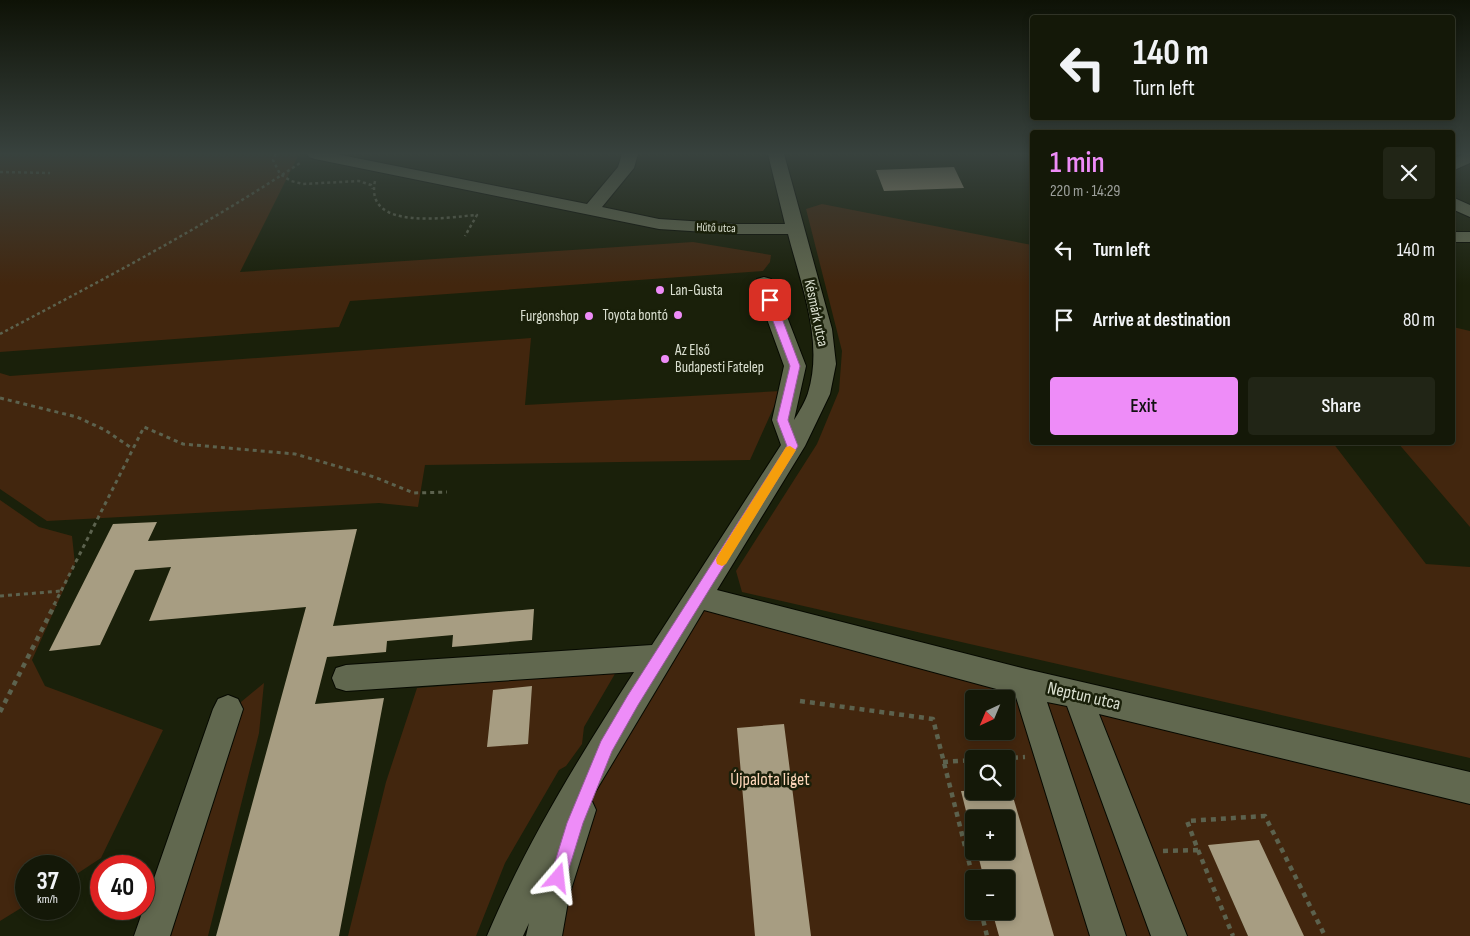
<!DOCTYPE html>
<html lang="en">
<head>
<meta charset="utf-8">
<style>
	:root { --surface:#141808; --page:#212516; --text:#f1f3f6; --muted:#9da09c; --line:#333729; --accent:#ee8cf8 }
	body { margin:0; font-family:"Sofia Sans Condensed",sans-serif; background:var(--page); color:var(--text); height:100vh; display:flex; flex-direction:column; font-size:19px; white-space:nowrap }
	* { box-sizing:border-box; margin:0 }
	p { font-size:16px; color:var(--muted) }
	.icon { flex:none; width:28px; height:28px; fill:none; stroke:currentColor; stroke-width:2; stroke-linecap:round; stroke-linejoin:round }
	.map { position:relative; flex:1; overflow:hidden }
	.sheet { position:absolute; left:1030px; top:130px; width:425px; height:315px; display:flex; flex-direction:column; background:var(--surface); border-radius:5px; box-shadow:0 2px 8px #0003,0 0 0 1px var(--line) }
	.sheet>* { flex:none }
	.top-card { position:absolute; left:1030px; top:15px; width:425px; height:105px; border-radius:5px; box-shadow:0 2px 8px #0003,0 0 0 1px var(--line); background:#141808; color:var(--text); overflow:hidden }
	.needle { width:32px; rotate:224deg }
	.tools { position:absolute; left:965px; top:690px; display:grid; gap:10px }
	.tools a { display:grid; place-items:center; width:50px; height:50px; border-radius:5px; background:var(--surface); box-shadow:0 2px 8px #0003,0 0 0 1px var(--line); font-size:25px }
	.speed { position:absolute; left:15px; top:855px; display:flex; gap:10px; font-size:25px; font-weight:700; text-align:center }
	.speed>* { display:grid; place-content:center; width:65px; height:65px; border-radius:50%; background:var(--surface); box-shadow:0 2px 8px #0003,0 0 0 1px var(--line); line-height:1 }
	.speed small { font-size:12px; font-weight:400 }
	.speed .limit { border:8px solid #d22; background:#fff; color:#111 }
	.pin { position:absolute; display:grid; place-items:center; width:42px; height:42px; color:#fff; margin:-21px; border-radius:10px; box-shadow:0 2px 8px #0006 }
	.me { position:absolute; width:55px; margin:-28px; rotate:17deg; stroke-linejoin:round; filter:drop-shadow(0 0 4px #0008) }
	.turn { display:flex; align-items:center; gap:18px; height:105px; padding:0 20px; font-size:22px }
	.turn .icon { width:65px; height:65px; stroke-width:2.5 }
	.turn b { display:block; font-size:35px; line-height:42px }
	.round { display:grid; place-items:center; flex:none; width:52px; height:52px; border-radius:5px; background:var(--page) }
	.head { display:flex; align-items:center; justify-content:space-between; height:85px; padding:0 20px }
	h1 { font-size:30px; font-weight:600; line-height:38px; color:var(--accent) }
	.button { display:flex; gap:10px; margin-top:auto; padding:10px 20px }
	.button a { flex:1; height:58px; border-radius:5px; background:var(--accent); color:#111; font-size:20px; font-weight:600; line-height:58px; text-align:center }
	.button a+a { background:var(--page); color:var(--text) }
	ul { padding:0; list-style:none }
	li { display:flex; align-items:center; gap:15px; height:70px; padding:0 20px }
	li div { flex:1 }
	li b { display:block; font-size:19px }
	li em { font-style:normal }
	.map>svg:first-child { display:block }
</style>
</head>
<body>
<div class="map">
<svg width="1470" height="936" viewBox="0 0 1470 936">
	<rect width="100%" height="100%" fill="#1a200a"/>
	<path fill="#42260e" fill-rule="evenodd" d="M0,154H299L240,272L693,242L771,255L770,262L763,271L350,301L339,327L0,352Z
		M822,204L1032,245V442L1333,443L1426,564L1470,567V758L742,592L736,571L817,444L839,391L842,351L806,209Z
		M1453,327L1470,331V527L1398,443L1452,442Z
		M531,338L525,405L781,391L750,460L425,465L418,507L379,503L47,521L0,489V373L10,376Z
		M0,500L39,527L72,536L75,564L32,660L45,686L163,730L101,858L69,879V866H26V905L0,921Z
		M699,597L1470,788V936H1304L1209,846L1248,936H544L575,823ZM974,699H1006V731H974ZM974,759H1006V791H974ZM974,819H1006V851H974ZM974,879H1006V911H974Z
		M616,672L584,727L582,744L566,766L559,770L505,863L476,936H348L386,782L417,688Z
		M264,683L259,733L208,936H171L241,702Z"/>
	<path fill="#a79d82" d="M954,167L964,188L884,191L876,170Z
		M157,522L148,541L357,529L333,626L534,609L532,640L452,647L453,635L387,641L386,652L327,657L315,704L384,698L339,936H216L306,607L149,621L171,567L135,570L100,645L49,651L113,524Z
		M532,686L528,744L487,747L493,690Z
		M784,724L811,936H755L737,728Z
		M1006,790H1011L1054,936H999L992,911H1006V879H984L977,851H1006V819H968L961,791Z
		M1259,840L1304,936H1248L1208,845Z"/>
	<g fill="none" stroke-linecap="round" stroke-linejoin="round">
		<g stroke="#060900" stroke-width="2">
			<path id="minor" d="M307,154H336L587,204L618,167L622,154H638L634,168L602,207L659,219L737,224H785L768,154H784L832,329L836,364L830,394L805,446L717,590L1026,669L1470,772V804L1099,714L1187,936H1151L1067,706L1047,702L1126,936H1090L1015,694L704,610L591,799L596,810L569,896L562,936H526L529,923L523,936H487C526,843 580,756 634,672L346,691L336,688L332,678L336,668L346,665L652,645L781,445L772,420L784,366L754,283L757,279L764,277L771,279L774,283L806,366L794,420C799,412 805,402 808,393C824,341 801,285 788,234H737L659,229L315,159L309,157Z
				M1464,154H1470V163L1452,171V159Z
				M1452,197L1470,205V217L1452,209Z
				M1452,232H1470V242H1452Z
				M228,695L238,699L243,709L170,936H134L213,709L218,699Z"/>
		</g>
		<path stroke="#5c624e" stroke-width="2.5" stroke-dasharray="3 3" stroke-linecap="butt" d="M276,154L273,160L280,174L291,181L303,184L359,181L371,185L372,189
			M0,172L50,173
			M375,181C364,232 448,217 477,215L465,236
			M0,334C102,280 204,227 300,163"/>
		<path stroke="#5c624e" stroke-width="3" stroke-dasharray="4 4" stroke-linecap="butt" d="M0,398L77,417L105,430L133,449
			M0,596L61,591
			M54,605L144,427L183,444L295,454L374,477L414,493L447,492"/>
		<path stroke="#5c624e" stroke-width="4.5" stroke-dasharray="5 5" stroke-linecap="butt" d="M800,701L933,719L974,882
			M0,712L55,604
			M993,759L1025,757
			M943,762L974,760
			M1198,850L1233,936
			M1163,851L1198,850L1187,821L1265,816L1325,936
			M981,911L987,936"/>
		<use href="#minor" fill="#61684f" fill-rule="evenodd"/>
	</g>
	<linearGradient id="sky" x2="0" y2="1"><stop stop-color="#0e1206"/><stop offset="0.54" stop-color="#38423e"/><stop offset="1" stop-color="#38423e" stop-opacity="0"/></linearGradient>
	<rect width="1470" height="285" fill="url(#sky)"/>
	<path fill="#ee8cf8" stroke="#9b5ba1" d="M770,297L775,300L800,366L788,420L798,446L638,705L612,751L583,823L566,878L564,884L558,886L552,884L550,878L567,823L601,741L628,695L787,446L777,420L790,366L765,300Z"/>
	<path fill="#f59e0b" d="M790,446L796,450L726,564L722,566L717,564L716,560L717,557L786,447Z"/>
	<g fill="#ee8cf8" stroke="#1a200a" stroke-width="2">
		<circle cx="660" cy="290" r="5"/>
		<circle cx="678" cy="315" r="5"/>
		<circle cx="589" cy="316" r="5"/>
		<circle cx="665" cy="359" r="5"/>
	</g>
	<g text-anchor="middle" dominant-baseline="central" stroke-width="5" stroke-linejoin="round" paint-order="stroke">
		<g font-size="12" fill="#dbe0d1" stroke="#1a200a">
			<text transform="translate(716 228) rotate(2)">Hűtő utca</text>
		</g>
		<g font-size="15" fill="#dbe0d1" stroke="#1a200a" text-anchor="start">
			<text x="670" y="290">Lan-Gusta</text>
			<text x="668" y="315" text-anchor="end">Toyota bontó</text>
			<text x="579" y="316" text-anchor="end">Furgonshop</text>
			<text x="675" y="350">Az Első<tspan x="675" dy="17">Budapesti Fatelep</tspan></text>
		</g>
		<g font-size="15" fill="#dbe0d1" stroke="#1a200a">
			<text transform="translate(816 313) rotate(78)">Késmárk utca</text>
		</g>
		<g font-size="18" fill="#dbe0d1" stroke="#1a200a">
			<text transform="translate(1084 696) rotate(13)">Neptun utca</text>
		</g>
		<g font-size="18" fill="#fed7ba" stroke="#1a200a">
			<text x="770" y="779">Újpalota liget</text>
		</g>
	</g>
</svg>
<div class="tools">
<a><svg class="needle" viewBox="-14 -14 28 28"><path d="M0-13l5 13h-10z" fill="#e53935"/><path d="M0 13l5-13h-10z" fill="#9da09c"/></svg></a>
<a><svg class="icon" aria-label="search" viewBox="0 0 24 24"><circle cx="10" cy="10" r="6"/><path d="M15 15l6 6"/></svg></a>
<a>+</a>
<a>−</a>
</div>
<div class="speed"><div>37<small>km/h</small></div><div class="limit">40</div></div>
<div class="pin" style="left:770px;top:300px;background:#d93025"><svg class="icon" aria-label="arrive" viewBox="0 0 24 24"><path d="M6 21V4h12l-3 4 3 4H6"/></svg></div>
<svg class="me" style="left:558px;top:878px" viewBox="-20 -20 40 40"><path d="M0-17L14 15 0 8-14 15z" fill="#ee8cf8" stroke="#fff" stroke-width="4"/></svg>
<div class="top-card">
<div class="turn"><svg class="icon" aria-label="left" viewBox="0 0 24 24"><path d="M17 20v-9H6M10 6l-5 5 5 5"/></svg><div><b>140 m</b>Turn left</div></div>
</div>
<section class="sheet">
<div class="head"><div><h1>1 min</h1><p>220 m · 14:29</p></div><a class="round"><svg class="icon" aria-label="close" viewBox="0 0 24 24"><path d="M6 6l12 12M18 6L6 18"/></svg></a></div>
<ul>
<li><svg class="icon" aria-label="left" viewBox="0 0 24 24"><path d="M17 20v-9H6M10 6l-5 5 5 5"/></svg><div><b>Turn left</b></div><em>140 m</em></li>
<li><svg class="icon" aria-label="arrive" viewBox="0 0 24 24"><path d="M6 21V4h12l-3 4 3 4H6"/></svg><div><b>Arrive at destination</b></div><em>80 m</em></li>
</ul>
<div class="button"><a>Exit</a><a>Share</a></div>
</section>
</div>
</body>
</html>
